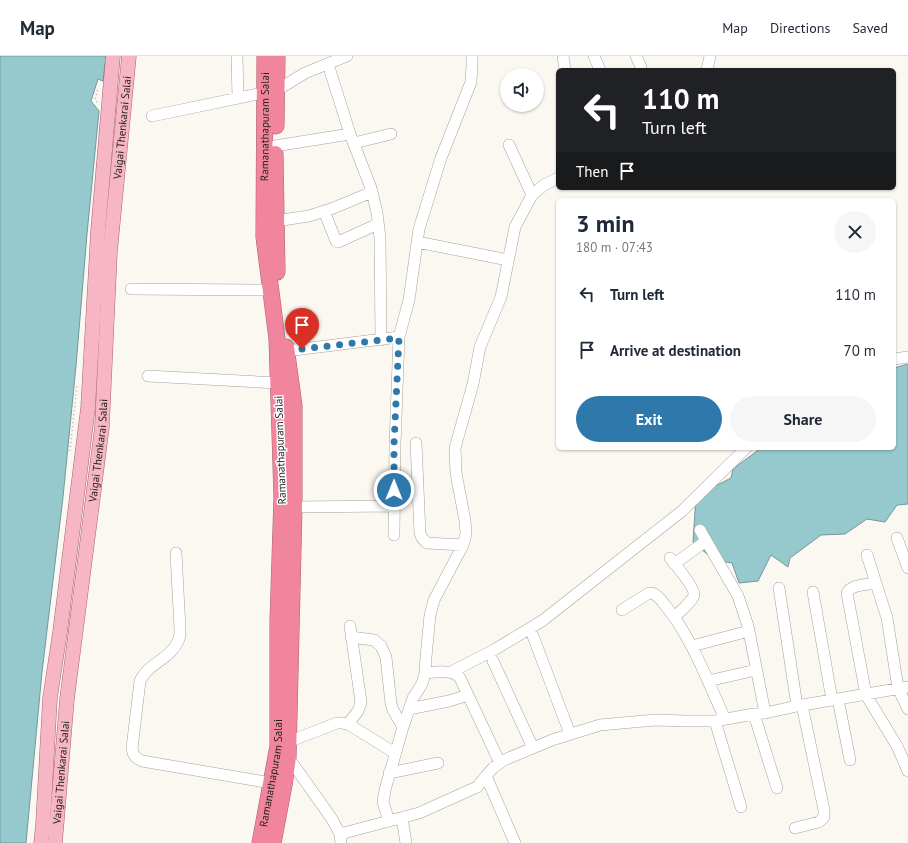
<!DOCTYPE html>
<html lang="en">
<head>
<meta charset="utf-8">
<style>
	:root { --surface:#fff; --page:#f6f6f7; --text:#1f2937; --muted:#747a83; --line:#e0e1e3; --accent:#2f78ac }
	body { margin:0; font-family:"PT Sans",sans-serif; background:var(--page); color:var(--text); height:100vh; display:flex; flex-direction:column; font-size:15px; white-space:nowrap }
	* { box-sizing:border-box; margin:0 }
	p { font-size:13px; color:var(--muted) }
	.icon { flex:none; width:22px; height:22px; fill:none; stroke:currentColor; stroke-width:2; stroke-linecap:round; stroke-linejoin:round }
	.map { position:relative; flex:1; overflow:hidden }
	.drawer { position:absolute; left:556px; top:142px; width:340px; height:252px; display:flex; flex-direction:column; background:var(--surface); border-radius:6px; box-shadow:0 1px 3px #0004 }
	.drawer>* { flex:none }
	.top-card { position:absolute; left:556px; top:12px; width:340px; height:122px; border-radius:6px; box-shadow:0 1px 3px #0004; background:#202124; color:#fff; overflow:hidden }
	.tools { position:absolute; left:500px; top:12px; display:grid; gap:8px }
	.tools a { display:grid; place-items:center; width:44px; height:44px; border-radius:50%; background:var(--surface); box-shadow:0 1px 3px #0004; font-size:20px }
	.pin { position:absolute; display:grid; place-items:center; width:34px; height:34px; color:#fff; margin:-41px -17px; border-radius:50% 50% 50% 0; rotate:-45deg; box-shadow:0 0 4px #0007 }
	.pin .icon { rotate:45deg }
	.me { position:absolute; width:44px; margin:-22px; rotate:0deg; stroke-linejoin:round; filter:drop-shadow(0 0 3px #0008) }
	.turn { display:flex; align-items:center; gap:14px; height:84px; padding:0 20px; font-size:18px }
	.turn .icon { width:52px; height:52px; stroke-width:2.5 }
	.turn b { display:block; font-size:28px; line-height:34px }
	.then { display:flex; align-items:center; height:38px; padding:0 20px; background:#0003; gap:8px; font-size:15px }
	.round { display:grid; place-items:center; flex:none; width:42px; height:42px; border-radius:21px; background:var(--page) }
	.overview { display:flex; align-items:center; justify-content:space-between; height:68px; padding:0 20px }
	h1 { font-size:24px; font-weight:700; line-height:30px }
	.button { display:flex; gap:8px; margin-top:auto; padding:8px 20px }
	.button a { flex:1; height:46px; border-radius:24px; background:var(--accent); color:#fff; font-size:16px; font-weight:700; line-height:46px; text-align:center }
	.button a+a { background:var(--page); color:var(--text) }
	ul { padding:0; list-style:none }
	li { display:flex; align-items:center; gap:12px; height:56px; padding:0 20px }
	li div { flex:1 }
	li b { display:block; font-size:15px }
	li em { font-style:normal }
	header { display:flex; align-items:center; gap:24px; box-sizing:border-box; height:56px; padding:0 20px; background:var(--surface); border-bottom:1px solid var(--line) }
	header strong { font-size:19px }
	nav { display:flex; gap:22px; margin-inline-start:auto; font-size:14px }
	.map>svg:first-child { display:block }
</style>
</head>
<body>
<header>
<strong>Map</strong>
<nav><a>Map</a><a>Directions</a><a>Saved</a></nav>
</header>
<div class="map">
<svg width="908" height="787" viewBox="0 0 908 787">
	<rect width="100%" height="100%" fill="#fbf7f1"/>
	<path fill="#96c9ce" stroke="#74979a" d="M0,0H106L103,25L98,23L91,45L99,55L87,178L76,310L63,441L42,616L26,787H0Z
		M908,308V448L897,449L885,466L867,463L845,478L821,479L790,502L788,511L771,499L758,525L739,527L732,507L714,504L693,486L696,440L731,422L733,413L761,392H894V312Z"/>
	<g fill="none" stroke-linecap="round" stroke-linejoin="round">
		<g stroke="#a6a29c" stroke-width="12">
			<path id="minor" d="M237,0L238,42
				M563,0L565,14
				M594,0L600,14
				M636,0L641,11
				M328,8L350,78L371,132L377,157L380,182L381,284
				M707,14L710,0
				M152,60L277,34L305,17L347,0
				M354,87L391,78
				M509,89L532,139
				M275,90L350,78
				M324,155L336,185L338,186L378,168
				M276,165L309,160L331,153L372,136
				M417,186L508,204
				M131,233L271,234
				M286,295L399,281L409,244L419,173L441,102L471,26L472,10V0
				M894,303L908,301
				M148,320L278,327
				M416,387L420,477C421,482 423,484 427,487L463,489
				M294,451L395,450
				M700,474L738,540L748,570L765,657
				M394,479L395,388L399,281
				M897,482L908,512
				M176,497L180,573C180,576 180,580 179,583C173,599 158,604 147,615C144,618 142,621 140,625L132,692C133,699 135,702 142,705L277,728
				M867,499L887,562L898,632L908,653
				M670,502C675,508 695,532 694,539C693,545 679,556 675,561
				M674,508L706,485
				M876,527C867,529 851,528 847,537L866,639L897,690L908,715
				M779,532L797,650
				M813,536L832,644
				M622,554L649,537H652C658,539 661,544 665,549C692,582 707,624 725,663
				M533,580L570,678
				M351,581L374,584L381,590L386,601L391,648L393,654L403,671
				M692,590L749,575
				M493,605L533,692
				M451,616L494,594L542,565L682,455L746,392
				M425,617C436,616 453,613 460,622L500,707
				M708,625L756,614
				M838,643L850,704
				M409,653L449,645L468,639
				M754,658L777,732
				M715,665L741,751
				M348,668L358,655L361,646L350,570
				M288,686L337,667H342L348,668L395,697
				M288,701L332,763L340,778L341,787
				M389,717L438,707
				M486,720L515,787
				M402,762L406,787
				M389,765L383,746L385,734L403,671L413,642L422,628L425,617L426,601L430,559L434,544L463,489L466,478L465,465L456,417L455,392L473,328L480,291L501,241L515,171L532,139L544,129L558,122
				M795,772L819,766L824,761V754L802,649
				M340,778L419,757L477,731L486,720L493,712L504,704L552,684L600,669L655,664L686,665H715L754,658L765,657L797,650L908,631"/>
		</g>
		<g stroke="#a96272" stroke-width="15">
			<g id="major">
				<path d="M41,787L43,768L50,642L60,576L88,352L98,175L113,0"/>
				<path id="s1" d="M55,787L67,643L102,371L110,196L129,0"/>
			</g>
		</g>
		<g stroke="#a96272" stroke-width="17">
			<g id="highway">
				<path d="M276,70L277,0"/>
				<path d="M275,98L277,216"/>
				<path id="s2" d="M260,787L278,690V565L282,441L277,283L264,181L265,0"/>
				<path d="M273,787L284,729L288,701L294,451V350L286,291"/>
			</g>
		</g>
		<path stroke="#b3b0ab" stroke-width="1.5" stroke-dasharray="1 3" stroke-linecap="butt" d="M97,46L95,44L98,32
			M70,395L77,329"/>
		<use href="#minor" stroke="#fff" stroke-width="11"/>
		<use href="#major" stroke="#f7b6c5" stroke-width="14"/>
		<use href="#highway" stroke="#f1859e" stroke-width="16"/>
	</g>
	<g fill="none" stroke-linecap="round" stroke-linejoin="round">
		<path stroke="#2f78ac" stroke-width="7" stroke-dasharray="0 12.6" d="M302,293L399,282L394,388V434"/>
	</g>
	<g text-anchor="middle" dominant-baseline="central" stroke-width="3" stroke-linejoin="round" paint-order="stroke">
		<g font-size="11" fill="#242220" stroke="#fff">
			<text stroke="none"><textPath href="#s1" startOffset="719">Vaigai Thenkarai Salai</textPath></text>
			<text stroke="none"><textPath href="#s2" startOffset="719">Ramanathapuram Salai</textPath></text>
			<text stroke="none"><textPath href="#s1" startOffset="395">Vaigai Thenkarai Salai</textPath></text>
			<text transform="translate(280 394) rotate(-92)">Ramanathapuram Salai</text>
			<text stroke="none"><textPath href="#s1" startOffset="71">Vaigai Thenkarai Salai</textPath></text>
			<text stroke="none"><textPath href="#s2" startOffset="71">Ramanathapuram Salai</textPath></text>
		</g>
	</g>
</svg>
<div class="tools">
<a><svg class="icon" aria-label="sound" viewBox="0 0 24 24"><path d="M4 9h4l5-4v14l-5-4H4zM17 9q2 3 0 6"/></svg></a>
</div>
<div class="pin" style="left:302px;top:293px;background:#d93025"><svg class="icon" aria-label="arrive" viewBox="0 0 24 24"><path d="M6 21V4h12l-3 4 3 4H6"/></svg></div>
<svg class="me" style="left:394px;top:434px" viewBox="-20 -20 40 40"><circle r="17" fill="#2f78ac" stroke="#fff" stroke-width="3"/><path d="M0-11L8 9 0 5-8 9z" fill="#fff"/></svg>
<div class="top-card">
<div class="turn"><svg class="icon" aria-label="left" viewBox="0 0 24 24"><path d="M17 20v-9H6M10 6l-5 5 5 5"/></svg><div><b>110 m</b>Turn left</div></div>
<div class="then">Then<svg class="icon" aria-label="arrive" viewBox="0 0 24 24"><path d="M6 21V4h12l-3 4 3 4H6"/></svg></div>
</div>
<section class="drawer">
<div class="overview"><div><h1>3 min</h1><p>180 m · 07:43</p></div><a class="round"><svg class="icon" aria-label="close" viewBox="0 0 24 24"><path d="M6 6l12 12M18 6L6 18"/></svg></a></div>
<ul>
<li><svg class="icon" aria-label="left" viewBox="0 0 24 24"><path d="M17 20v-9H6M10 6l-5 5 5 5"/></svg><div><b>Turn left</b></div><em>110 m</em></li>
<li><svg class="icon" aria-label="arrive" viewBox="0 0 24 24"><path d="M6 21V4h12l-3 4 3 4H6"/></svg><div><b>Arrive at destination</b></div><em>70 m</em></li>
</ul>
<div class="button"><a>Exit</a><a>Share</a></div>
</section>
</div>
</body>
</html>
